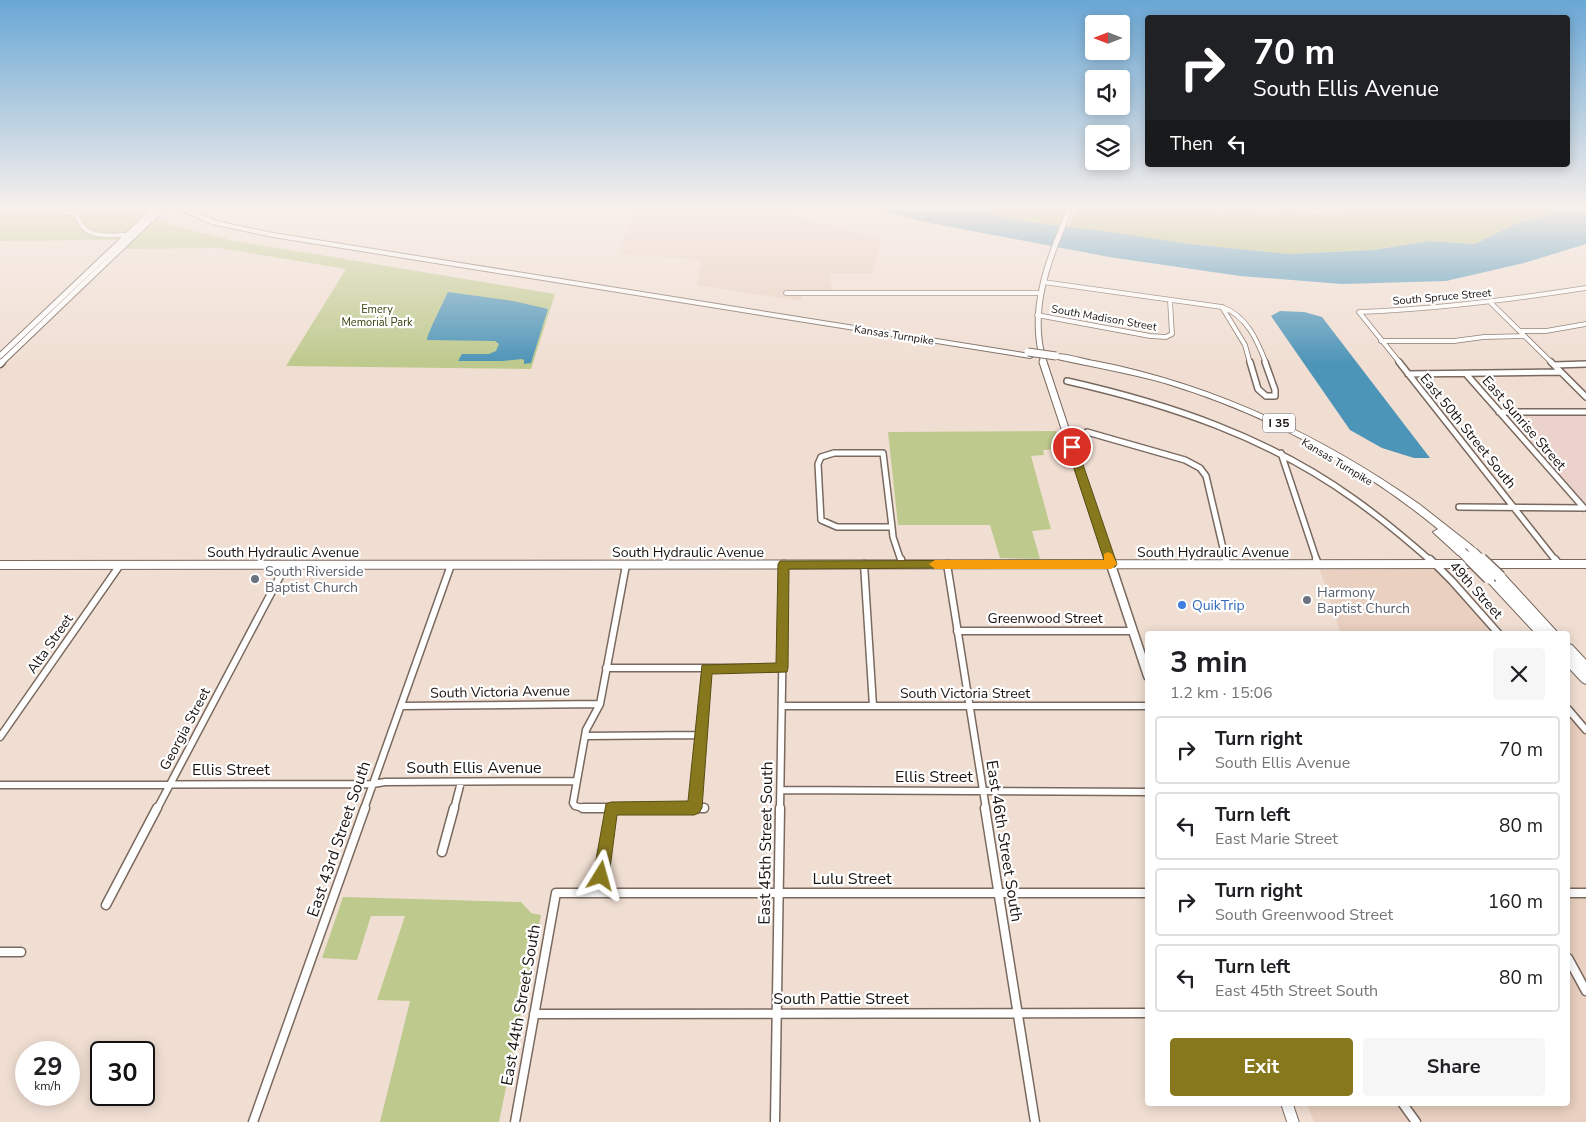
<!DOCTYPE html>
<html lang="en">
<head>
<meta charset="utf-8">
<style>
	:root { --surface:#fff; --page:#f6f6f6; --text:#202124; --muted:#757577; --line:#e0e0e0; --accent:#88781d }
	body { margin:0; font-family:"Nunito Sans",sans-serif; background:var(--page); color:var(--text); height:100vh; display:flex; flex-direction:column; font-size:19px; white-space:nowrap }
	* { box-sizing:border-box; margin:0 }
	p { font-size:16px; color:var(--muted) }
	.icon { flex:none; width:28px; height:28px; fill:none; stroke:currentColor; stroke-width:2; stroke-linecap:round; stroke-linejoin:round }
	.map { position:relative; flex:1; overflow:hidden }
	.panel { position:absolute; left:1145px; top:631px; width:425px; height:475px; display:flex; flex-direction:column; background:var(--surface); border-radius:5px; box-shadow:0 2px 12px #0003 }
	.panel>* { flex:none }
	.top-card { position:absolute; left:1145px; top:15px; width:425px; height:152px; border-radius:5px; box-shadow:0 2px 12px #0003; background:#202124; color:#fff; overflow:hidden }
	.needle { width:32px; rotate:270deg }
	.buttons { position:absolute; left:1085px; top:15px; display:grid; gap:10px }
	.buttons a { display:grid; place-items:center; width:45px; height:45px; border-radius:5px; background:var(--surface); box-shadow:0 2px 12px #0003; font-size:25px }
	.speed { position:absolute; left:15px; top:1041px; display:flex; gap:10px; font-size:25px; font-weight:700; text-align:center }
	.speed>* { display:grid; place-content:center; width:65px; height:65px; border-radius:50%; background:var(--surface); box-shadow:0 2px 12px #0003; line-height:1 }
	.speed small { font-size:12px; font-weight:400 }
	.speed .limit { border:2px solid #111; border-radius:8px; background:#fff; color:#111 }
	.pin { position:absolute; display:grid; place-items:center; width:42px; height:42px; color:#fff; margin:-21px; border:2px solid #fff; border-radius:50%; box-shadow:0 1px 5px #0007 }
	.me { position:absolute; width:55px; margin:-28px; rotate:8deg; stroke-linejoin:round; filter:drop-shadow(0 0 4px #0008) }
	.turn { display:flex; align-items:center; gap:18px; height:105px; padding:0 25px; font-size:22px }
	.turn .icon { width:65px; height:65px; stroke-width:2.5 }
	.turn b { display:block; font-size:35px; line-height:42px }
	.then { display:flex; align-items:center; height:48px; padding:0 25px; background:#0003; gap:10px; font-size:19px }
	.round { display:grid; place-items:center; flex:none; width:52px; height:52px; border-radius:5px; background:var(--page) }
	.overview { display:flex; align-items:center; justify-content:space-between; height:85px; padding:0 25px }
	h1 { font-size:30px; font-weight:700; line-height:38px }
	.button { display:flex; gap:10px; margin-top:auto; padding:10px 25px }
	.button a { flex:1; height:58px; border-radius:5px; background:var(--accent); color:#fff; font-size:20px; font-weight:700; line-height:58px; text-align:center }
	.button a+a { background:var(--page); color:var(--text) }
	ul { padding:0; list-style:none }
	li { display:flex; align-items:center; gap:15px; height:68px; margin:0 10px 8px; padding:0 15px; border:2px solid var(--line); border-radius:5px }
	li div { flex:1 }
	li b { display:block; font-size:19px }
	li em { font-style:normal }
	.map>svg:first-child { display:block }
</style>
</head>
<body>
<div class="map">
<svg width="1586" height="1122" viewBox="0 0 1586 1122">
	<rect width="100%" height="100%" fill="#f0ded2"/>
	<path fill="#e9d0c0" d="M634,206H757L882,239L872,274H830L832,293H804L800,301L697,285L701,260L620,254Z
		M1318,564H1435L1497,634H1341Z
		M1568,712L1586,733V1122H1314L1307,1104H1568Z"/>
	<path fill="#ebd2cb" d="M1499,412H1586V508Z"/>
	<path fill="#bec98d" d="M0,206H142L149,211L117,240L0,241Z
		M156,217L172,225L230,240L555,294L531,369L286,366L346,269L219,248L123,249Z
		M1056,431L1061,449L1043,450L1044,455L1031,456L1051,529L1032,531L1040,559L1000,558L990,525H898L888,432Z
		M343,897L521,902L531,913L541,915L499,1122H380L410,1001L377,1000L405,916H371L357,960L322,958Z"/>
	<path fill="#adb875" d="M969,206H1071L1066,219L1059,226L1005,218Z
		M1079,206H1208L1225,211L1229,206H1245L1259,212L1290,209L1318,214L1341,211L1358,206H1581L1519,222L1475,244L1429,241L1373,250L1289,254L1190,244L1068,227Z"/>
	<path fill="#4c94b8" d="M865,206H969L1005,218L1043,224L1103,231L1190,244L1289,254L1373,250L1429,241L1475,244L1519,222L1574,208L1586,206V244L1524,263L1446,281L1342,284L1240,276L1109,257L925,222Z
		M448,292L513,301L548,309L531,363L524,364V360L522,359L502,361H458L462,354H489L496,351L499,344L495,341L427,340C427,334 444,301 448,292Z
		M1280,311L1304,312L1322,317L1430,458H1414L1382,448L1350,430L1271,316Z"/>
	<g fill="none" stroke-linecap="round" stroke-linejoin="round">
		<g stroke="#79695f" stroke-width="5.5">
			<path id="minor-far3" d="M0,210L53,209L75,214C79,219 80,224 84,228C94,238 114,235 127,235
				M1043,282L1222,307
				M786,293H1040
				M1491,303L1552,363
				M1222,307C1247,316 1257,340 1266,363
				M1222,307L1245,345L1250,363
				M1037,315L1150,336L1166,337L1172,334L1170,301
				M1520,331H1546L1586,324
				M1381,341H1454L1484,337L1525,336
				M1400,363L1359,312C1437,309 1509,300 1586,288"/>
		</g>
		<g stroke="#79695f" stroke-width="8">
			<path id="minor-far2" d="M1250,362L1258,389L1266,396H1275V390L1265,362
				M1399,362L1556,561
				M1551,362L1586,397
				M1554,365L1586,364
				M1408,374L1561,372
				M1467,375L1584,508
				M1067,381C1169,404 1268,437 1354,499C1381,518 1406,539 1431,561
				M1499,412H1586
				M1087,432L1185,460L1200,468L1206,476L1226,561
				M834,453H883L892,527H837L821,520L818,464L821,457Z
				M1281,453L1317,561
				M1459,507L1584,508
				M892,527L893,537L901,561"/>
		</g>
		<g stroke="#79695f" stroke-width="9">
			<path id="minor-far1" d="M901,559L902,564
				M1226,559L1227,564
				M1316,559L1318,564
				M1430,559L1452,581L1499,634
				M1555,559L1559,564
				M864,564L873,706
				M947,564L986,809
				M626,565L600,704L586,730L573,803L575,806L583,808H704
				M957,631H1133
				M606,668H782
				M401,706L600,704
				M782,706H1148
				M1568,709L1586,730
				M585,736L701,735
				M0,737L120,565
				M0,785L373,784L385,782L576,781
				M781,790L1148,792
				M694,808L706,669
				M157,809L286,565
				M364,809L451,565
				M454,809L461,782
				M780,809L784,564"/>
		</g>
		<g stroke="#79695f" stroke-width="11">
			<path id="minor" d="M583,808H704
				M985,808L1035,1122
				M442,852L454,808
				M598,893L611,808
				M1568,893H1586
				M106,905L157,808
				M0,952H21
				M1568,958L1586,991
				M534,1014L1148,1013
				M1403,1104L1416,1122
				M253,1122L365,808
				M515,1122L556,893H1148
				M775,1122L780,808"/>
		</g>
		<g stroke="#79695f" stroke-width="7">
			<path id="tertiary-far2" d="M0,356L158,206
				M1,363L165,206"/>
		</g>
		<g stroke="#79695f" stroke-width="9">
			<path id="tertiary-far1" d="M0,364L2,362"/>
		</g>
		<g stroke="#79695f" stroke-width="10">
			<path id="tertiary" d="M1485,564H1586
				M0,565L1475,564"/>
		</g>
		<g stroke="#79695f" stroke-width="7">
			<path id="secondary-far3" d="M1044,363C1027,308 1050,257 1071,206"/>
		</g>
		<g stroke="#79695f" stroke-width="9">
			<path id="secondary-far2" d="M1043,362L1109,561"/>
		</g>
		<g stroke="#79695f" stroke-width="11">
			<path id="secondary-far1" d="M1109,559L1148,676"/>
		</g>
		<g stroke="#79695f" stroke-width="13">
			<path id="secondary" d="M1287,1104L1293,1122"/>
		</g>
		<g stroke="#79695f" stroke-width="2">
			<path id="motorway" d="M170,206H180L216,221L273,233L1030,354L1034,356L1030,358L273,237L212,224Z
				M1053,354C1066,353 1082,359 1094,361C1214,384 1320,435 1419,504C1433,515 1447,526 1461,537C1467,542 1474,546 1478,552L1473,556L1467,552L1462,556L1458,555L1435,534L1433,532L1438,529C1359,464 1266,414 1168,384C1130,373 1092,367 1053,358Z
				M1500,573L1504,574L1559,634H1536L1484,578L1485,575L1489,574L1496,579V574Z
				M1568,644L1572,645L1586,660V684L1582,682L1568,667Z"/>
		</g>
		<use href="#minor-far3" stroke="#fff" stroke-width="4"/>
		<use href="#minor-far2" stroke="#fff" stroke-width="5"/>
		<use href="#minor-far1" stroke="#fff" stroke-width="6"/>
		<use href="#minor" stroke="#fff" stroke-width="8"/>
		<use href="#tertiary-far2" stroke="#fff" stroke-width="5"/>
		<use href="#tertiary-far1" stroke="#fff" stroke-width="6"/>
		<use href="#tertiary" stroke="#fff" stroke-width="8"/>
		<use href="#secondary-far3" stroke="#fff" stroke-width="5"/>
		<use href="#secondary-far2" stroke="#fff" stroke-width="7"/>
		<use href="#secondary-far1" stroke="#fff" stroke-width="8"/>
		<use href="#secondary" stroke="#fff" stroke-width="11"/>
		<use href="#motorway" fill="#fff" fill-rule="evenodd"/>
		<g stroke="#79695f" stroke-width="9" stroke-linecap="butt">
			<path id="motorway-bridge-far2" d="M1028,352L1056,356"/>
		</g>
		<g stroke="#79695f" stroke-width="11" stroke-linecap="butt">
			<path id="motorway-bridge-far1" d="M1462,552L1471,561
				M1473,552L1482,561"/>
		</g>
		<g stroke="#79695f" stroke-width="14" stroke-linecap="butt">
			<path id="motorway-bridge" d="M1470,559L1489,578
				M1481,559L1500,577"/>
		</g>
		<use href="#motorway-bridge-far2" stroke="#fff" stroke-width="7"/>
		<use href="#motorway-bridge-far1" stroke="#fff" stroke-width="9"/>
		<use href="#motorway-bridge" stroke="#fff" stroke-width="11"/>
	</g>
	<linearGradient id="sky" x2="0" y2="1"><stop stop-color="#69a7d5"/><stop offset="0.57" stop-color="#f8f0eb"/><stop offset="1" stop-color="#f8f0eb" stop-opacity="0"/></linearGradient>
	<rect width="1586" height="364" fill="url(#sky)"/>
	<path fill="#88781d" stroke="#584e13" d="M1072,443L1077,447L1117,564L1115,567L789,569L788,668L787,672L712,674L702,808L699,813L694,815H617L609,876L606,881L601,883L596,881L593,876L606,804L611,802L688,801L702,665L776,663L778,564L780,561L1104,560L1067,447Z"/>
	<path fill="#f59e0b" d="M1108,552L1112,554L1117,564L1111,569H935L929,564L935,560H1104V554Z"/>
	<g fill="#6b7280" stroke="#fff" stroke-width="2">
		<circle cx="255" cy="579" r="5"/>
		<circle cx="1307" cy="600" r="5"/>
	</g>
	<circle fill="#3f7fe0" stroke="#fff" stroke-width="2" cx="1182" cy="605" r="5"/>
	<g text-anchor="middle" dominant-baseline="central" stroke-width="4.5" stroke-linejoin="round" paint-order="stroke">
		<g font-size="11" fill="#1a1410" stroke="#fff">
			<text transform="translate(1442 297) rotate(-5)">South Spruce Street</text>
			<text transform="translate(1104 318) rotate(10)">South Madison Street</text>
			<text transform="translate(894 335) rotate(9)">Kansas Turnpike</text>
			<text transform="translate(1337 462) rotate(31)">Kansas Turnpike</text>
		</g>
		<g font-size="11" fill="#383e0a" stroke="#fff">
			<text x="377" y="309">Emery<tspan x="377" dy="13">Memorial Park</tspan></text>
		</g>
		<rect fill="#fff" stroke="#5f5a58" stroke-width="1" x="1263" y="413.5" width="32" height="19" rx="4"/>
		<g font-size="12" font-weight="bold" fill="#1a1410">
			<text x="1279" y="423">I 35</text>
		</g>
		<g font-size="14" fill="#1a1410" stroke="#fff">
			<text transform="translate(1524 423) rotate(49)">East Sunrise Street</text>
			<text transform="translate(1468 431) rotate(51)">East 50th Street South</text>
			<text x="283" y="552">South Hydraulic Avenue</text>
			<text x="688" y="552">South Hydraulic Avenue</text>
			<text x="1213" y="552">South Hydraulic Avenue</text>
			<text transform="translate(1476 590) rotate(48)">49th Street</text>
			<text x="1045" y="618">Greenwood Street</text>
			<text transform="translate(50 644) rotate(-55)">Alta Street</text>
			<text transform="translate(500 692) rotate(-1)">South Victoria Avenue</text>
			<text x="965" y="693">South Victoria Street</text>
			<text transform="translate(185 729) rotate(-62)">Georgia Street</text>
		</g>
		<g font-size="14" fill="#5b616d" stroke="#fff" text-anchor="start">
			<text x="265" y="571">South Riverside<tspan x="265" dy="16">Baptist Church</tspan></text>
			<text x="1317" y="592">Harmony<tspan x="1317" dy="16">Baptist Church</tspan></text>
		</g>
		<g font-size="14" fill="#366cbe" stroke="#fff" text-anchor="start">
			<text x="1192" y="605">QuikTrip</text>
		</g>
		<g font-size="16" fill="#1a1410" stroke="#fff">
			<text x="474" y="768">South Ellis Avenue</text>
			<text x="231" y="770">Ellis Street</text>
			<text x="934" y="777">Ellis Street</text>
			<text transform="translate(339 839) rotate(-71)">East 43rd Street South</text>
			<text transform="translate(1004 841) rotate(81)">East 46th Street South</text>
			<text transform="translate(766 843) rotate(-89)">East 45th Street South</text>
			<text x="852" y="879">Lulu Street</text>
			<text x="841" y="999">South Pattie Street</text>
			<text transform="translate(521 1005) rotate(-80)">East 44th Street South</text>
		</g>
	</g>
</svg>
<div class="buttons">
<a><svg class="needle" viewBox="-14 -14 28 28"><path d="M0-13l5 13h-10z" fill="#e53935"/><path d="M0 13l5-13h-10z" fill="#757577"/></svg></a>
<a><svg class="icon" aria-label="sound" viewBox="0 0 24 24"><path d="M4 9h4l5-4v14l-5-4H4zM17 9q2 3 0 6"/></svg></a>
<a><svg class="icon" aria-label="layers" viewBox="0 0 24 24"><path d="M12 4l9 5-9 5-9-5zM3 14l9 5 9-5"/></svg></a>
</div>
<div class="speed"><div>29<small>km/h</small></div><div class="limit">30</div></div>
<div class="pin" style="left:1072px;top:447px;background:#d93025"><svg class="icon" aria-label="arrive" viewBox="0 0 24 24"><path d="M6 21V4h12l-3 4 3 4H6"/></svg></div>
<svg class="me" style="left:601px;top:876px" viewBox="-20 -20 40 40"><path d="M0-17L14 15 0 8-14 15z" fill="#88781d" stroke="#fff" stroke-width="4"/></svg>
<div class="top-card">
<div class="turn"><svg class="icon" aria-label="right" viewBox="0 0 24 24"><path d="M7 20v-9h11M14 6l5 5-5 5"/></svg><div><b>70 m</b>South Ellis Avenue</div></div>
<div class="then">Then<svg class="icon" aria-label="left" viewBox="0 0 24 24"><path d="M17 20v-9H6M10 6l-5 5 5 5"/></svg></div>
</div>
<section class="panel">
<div class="overview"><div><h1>3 min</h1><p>1.2 km · 15:06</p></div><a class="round"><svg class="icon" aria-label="close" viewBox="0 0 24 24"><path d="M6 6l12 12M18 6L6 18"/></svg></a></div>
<ul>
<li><svg class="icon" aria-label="right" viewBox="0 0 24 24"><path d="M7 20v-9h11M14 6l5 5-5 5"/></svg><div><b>Turn right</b><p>South Ellis Avenue</p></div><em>70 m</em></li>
<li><svg class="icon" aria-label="left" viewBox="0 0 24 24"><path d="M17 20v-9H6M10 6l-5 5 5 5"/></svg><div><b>Turn left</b><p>East Marie Street</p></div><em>80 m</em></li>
<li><svg class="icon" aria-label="right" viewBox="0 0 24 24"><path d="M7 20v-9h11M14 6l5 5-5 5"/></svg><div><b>Turn right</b><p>South Greenwood Street</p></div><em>160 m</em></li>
<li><svg class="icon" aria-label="left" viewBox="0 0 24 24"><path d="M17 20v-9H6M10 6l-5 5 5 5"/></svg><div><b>Turn left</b><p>East 45th Street South</p></div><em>80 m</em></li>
</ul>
<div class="button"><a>Exit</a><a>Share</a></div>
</section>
</div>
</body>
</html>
